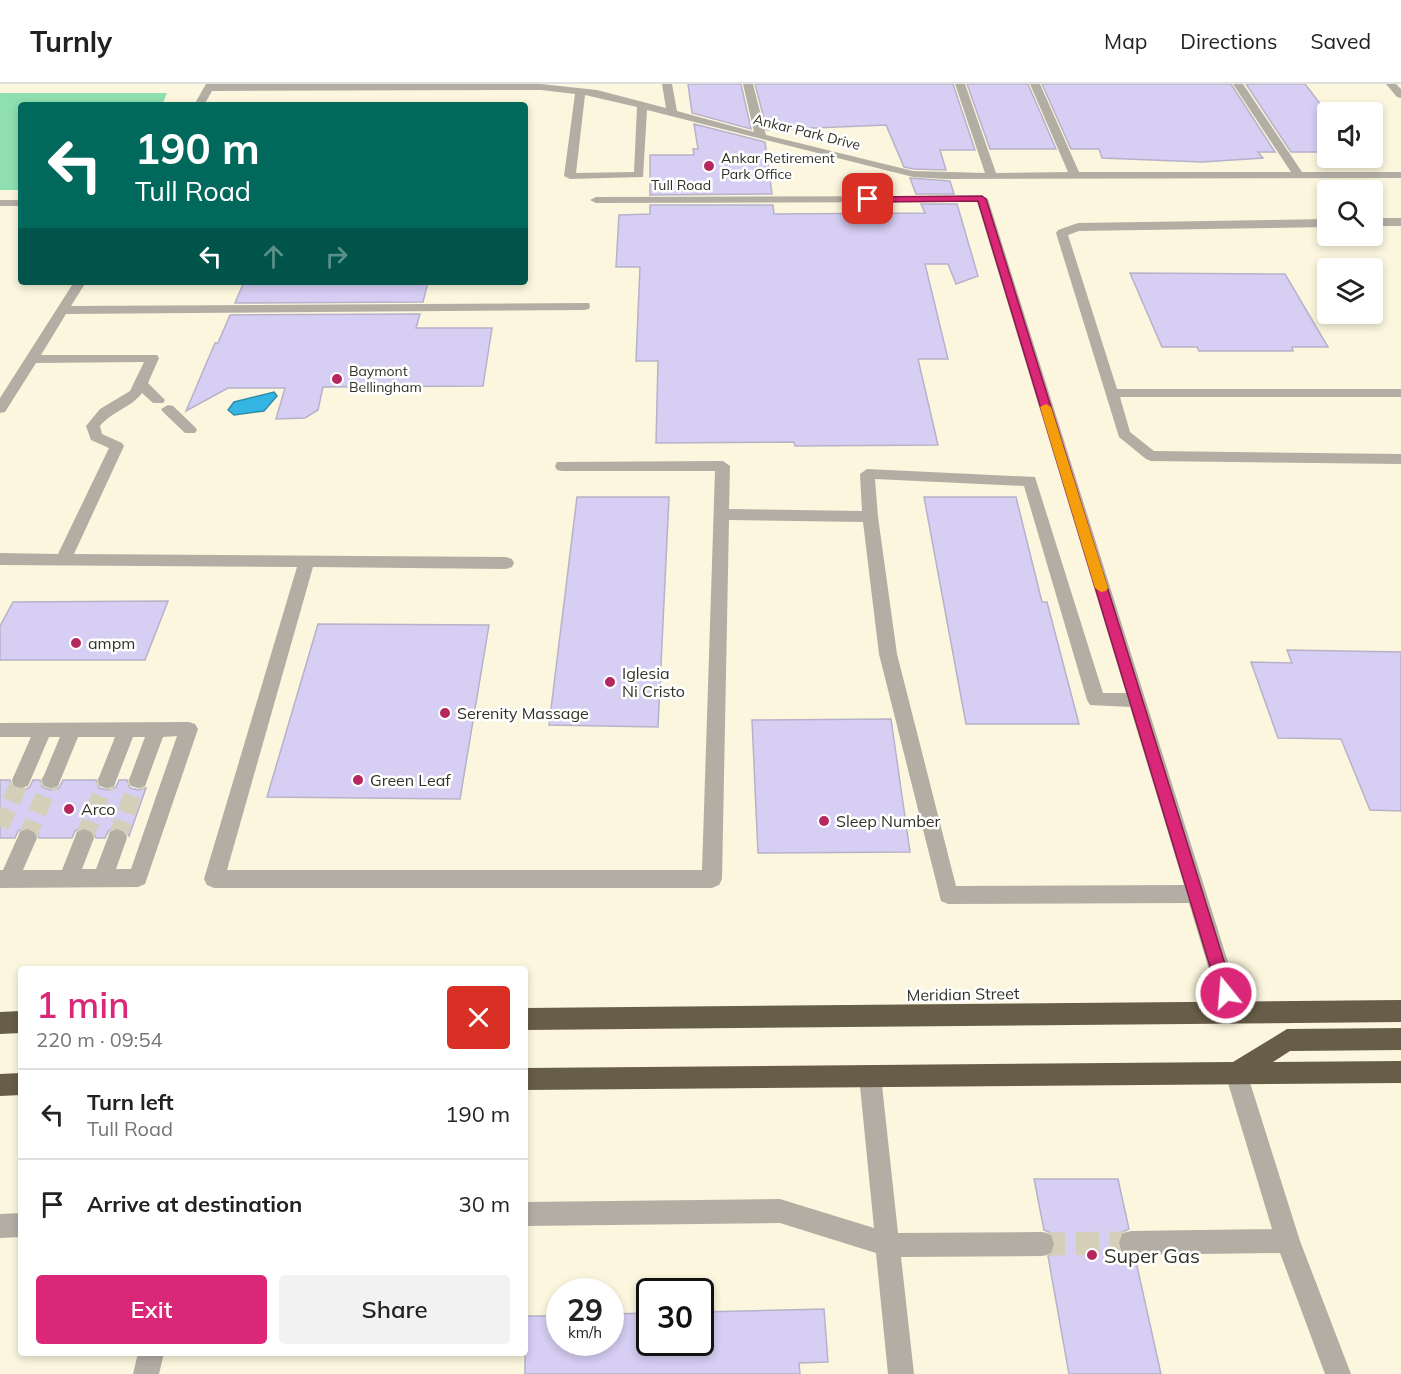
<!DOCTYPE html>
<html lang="en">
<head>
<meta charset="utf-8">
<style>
	:root { --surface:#fff; --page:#f2f2f2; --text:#222; --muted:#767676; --line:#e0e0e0; --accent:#db2777 }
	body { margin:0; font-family:Mulish,sans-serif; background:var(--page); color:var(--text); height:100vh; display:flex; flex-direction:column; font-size:22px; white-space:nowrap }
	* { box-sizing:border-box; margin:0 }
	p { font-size:20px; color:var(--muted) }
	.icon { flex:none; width:33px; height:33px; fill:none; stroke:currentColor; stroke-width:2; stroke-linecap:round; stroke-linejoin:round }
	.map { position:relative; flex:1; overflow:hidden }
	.sheet { position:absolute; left:18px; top:882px; width:510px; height:390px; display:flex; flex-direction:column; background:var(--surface); border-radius:6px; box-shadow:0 3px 9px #0003 }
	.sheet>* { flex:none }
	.top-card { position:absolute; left:18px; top:18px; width:510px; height:183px; border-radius:6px; box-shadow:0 3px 9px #0003; background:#00695c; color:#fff; overflow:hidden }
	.fabs { position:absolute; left:1317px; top:18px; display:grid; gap:12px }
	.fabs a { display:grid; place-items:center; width:66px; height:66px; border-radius:6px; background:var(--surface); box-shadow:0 3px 9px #0003; font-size:30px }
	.speed { position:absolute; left:546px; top:1194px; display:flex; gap:12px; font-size:30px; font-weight:700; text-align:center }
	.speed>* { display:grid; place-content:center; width:78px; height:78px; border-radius:50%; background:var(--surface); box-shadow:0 3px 9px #0003; line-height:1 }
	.speed small { font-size:15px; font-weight:400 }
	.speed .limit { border:3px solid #111; border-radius:9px; background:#fff; color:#111 }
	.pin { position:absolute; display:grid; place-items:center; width:51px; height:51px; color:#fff; margin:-26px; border-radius:12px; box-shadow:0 3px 9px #0006 }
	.me { position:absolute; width:66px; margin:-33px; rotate:343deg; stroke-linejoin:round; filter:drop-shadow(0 0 4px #0008) }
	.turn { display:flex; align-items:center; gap:21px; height:126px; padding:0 18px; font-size:27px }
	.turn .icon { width:78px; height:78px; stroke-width:2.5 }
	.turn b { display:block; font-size:42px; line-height:51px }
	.lanes { display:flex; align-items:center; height:57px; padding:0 18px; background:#0003; justify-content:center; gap:30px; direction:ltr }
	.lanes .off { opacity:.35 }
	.round { display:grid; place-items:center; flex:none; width:63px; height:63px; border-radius:6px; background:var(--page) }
	.headline { display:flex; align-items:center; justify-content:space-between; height:102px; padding:0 18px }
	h1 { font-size:36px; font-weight:600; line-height:45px; color:var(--accent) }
	.button { display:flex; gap:12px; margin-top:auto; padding:12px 18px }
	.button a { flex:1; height:69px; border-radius:6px; background:var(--accent); color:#fff; font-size:24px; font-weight:600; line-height:69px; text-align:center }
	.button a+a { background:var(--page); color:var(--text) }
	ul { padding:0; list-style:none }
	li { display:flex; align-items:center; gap:18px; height:90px; padding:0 18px; border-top:2px solid var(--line) }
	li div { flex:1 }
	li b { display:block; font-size:22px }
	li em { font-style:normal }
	header { display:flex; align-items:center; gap:36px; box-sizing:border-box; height:84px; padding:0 30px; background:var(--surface); border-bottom:2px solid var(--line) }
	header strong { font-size:28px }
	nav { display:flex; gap:33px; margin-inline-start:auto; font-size:21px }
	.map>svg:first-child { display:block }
</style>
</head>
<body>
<header>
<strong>Turnly</strong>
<nav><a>Map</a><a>Directions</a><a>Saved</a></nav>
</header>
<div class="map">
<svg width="1401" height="1290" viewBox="0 0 1401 1290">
	<rect width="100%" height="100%" fill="#fbf6dd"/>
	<path fill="#8fdfb1" d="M0,9H167L162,21H21V106H0Z"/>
	<path fill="#35b5e3" stroke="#348dab" stroke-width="1.5" d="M274,308L277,312L264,327L234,331L228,326L234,318Z"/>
	<path fill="#d6cef3" stroke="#b7b2c9" stroke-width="1.5" d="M688,0H741L751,45L692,29Z
		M755,0H953L975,66H940L946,86L913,85L904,83L886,41L767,46Z
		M967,0H1028L1056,65H990Z
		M1042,0H1231L1275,68H1258L1263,74L1202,78L1102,74L1099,65H1071Z
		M1246,0H1305L1328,30V68H1291Z
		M694,40L765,58L772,110L650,111V71H694L693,65H698Z
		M910,94L950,97L954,110H916Z
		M921,120H957L978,192L956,200L948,180H925L948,275H918L938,361L795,362L794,358L656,359L658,277H636L640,183H616L619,131L650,130V121H773L774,130L925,129Z
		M1130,189L1285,190L1328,263H1292L1293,267H1199L1197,263H1162Z
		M244,198H428L423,218L235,219Z
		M420,230L416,244H492L483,302L323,303L318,326L305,334L276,335L285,304H228L186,327L215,259H218L230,231Z
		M577,413H669L658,643L549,641Z
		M924,413H1016L1042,518H1047L1079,640H966Z
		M168,517L145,576H0V542L13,518Z
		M318,540L489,541L460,715L267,713Z
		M1287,566L1401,568V727L1370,726L1341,655L1278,654L1251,578L1292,579Z
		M891,635L910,768L758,769L752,636Z
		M0,696H10L12,703L20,706L29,704L33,696H40L42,703L50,706L59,704L63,696H96L99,704L108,706L116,703L119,696H127L130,704L139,706L146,704L129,752L125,746L116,743L109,746L105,754H96L92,746L83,743L75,747L72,754H39L35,746L26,743L18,747L15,754H0Z
		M1034,1095H1118L1129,1145L1120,1149L1117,1160L1121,1170L1135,1173L1161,1290H1069L1048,1172L1053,1170L1056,1159L1053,1150L1044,1146Z
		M824,1225L828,1278L799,1279L800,1290H525V1232H560V1258H610V1230L650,1229V1258H700V1228Z"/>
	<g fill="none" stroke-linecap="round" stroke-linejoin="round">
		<path stroke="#d3cfb9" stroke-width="18" stroke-dasharray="18 9" stroke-linecap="butt" d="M0,742L21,696
			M27,754L51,696
			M84,754L107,696
			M117,754L138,696"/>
		<path stroke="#d3cfb9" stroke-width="23" stroke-dasharray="23 11" stroke-linecap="butt" d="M1042,1160L1131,1159"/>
		<path fill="#b2aea4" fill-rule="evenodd" d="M206,0H541L597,6L666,24L662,0H672L677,27L754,48L743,0H753L766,51L913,87L985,89L955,0H965L996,89L1068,88L1030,0H1040L1079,88H1291L1233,0H1243L1302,88H1401V94L946,95L913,93L647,26L643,93L570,95L564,92L575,10L541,6L212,7L204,21H194ZM585,11L637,23L634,88L576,89Z
			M1386,0H1396L1401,5V14L1397,13Z
			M982,112L988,115L1244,929L1241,936L1233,940L1225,936L1222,929L1189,819L948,820L941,817L879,570L863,438L729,436L722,795L719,801L712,804H214L207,801L204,795L297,483L0,481V469L58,470L109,364L91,356L86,342L100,325L130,307L144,278L36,279L5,328L0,329V314L74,198H86L71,222L589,219L590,222L589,225L584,226L66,230L41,271H157L159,274L148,299L165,316L163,319H153L142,309C131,324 112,327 100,342L102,350L122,359L124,362L74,470L506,473L512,475L514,479L512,483L506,485L313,483L227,786H702L715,387H562L557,386L555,382L557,378L723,377L730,382L729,425L862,427L860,390L867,385L1035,393L1103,609H1126L977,118L596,119L590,116L596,113ZM875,395L1024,402L1087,616L1090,621L1130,623L1184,801L956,802L897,570L878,433Z
			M0,116H21V122H0Z
			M1372,134H1401V142H1372Z
			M1328,135V143L1079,147L1068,151L1117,305H1401V313H1120L1130,348L1154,367L1401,370V380L1151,377L1146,375L1119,353L1056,149L1058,146L1078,139Z
			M168,321L173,322L195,343L197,346L195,349H185L163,328L161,325Z
			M189,638L195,640L198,645L145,800L138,803L0,804V786H3L20,748L27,745L34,748L37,754L23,786H62L77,748L84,745L91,748L94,754L82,785H96L110,748L117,745L124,748L127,754L116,785H131L177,652L163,653L145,702L138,704L131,702L129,696L145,653H133L114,702L107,704L100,702L98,696L115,653H78L58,702L51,704L44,702L42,696L60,653H49L28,702L21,704L14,702L12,696L31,653H0V639Z
			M1236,978L1244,981L1247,989L1300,1157L1351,1290H1325L1280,1169L1131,1171L1122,1168L1119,1159L1122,1150L1131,1147L1272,1145L1225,989L1228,981Z
			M870,981L878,984L881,992L898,1149L1042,1148L1051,1151L1054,1160L1051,1169L1042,1172L901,1173L914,1290H888L876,1169L780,1139L525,1142V1118L780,1115L874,1144L859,992L862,984Z
			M21,1129V1153L0,1154V1130Z
			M138,1269H164L159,1290H133Z"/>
		<path fill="#675d48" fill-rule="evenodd" d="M1401,916V938L525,946V924Z
			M21,927V949L0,950V928Z
			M1401,944V966L1290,967L1273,978L1401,977V999L525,1006V984L1233,978L1287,945Z
			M21,989V1011L0,1012V990Z"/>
	</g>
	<path fill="#db2777" stroke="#8e194d" stroke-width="1.5" d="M982,112L986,115L1234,909L1232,914L1226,917L1221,914L1218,909L978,117L868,118L864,115L868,113Z"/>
	<path fill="#f59e0b" d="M1046,320L1051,323L1108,504L1106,507L1101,508L1095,504L1040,323Z"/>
	<g fill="#b5285d" stroke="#fff" stroke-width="2">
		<circle cx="709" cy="82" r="6"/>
		<circle cx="337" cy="295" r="6"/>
		<circle cx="76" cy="559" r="6"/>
		<circle cx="610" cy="598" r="6"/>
		<circle cx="445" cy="629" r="6"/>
		<circle cx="358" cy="696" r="6"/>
		<circle cx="69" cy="725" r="6"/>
		<circle cx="824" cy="737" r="6"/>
		<circle cx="1092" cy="1171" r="6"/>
	</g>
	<g text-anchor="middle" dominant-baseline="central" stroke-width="5" stroke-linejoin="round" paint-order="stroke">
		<g font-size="14" fill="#323127" stroke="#fff">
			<text transform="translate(807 48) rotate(14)">Ankar Park Drive</text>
			<text x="681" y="101">Tull Road</text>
		</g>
		<g font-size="14" fill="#323127" stroke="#fff" text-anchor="start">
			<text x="721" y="74">Ankar Retirement<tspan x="721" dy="16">Park Office</tspan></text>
			<text x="349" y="287">Baymont<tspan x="349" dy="16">Bellingham</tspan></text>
		</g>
		<g font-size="16" fill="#323127" stroke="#fff" text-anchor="start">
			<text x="88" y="559">ampm</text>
			<text x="622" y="589">Iglesia<tspan x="622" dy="18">Ni Cristo</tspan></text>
			<text x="457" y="629">Serenity Massage</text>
			<text x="370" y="696">Green Leaf</text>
			<text x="81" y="725">Arco</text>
			<text x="836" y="737">Sleep Number</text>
		</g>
		<g font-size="16" fill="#323127" stroke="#fff">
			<text transform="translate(963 910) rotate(-1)">Meridian Street</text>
		</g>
		<g font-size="20" fill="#323127" stroke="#fff" text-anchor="start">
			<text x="1104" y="1171">Super Gas</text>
		</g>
	</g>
</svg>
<div class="fabs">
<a><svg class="icon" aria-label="sound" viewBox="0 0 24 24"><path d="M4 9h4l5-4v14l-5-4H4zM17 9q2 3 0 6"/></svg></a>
<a><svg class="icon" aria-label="search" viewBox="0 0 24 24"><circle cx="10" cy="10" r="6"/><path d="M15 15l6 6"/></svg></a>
<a><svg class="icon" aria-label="layers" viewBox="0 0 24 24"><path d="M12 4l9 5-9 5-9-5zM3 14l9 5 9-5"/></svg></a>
</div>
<div class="speed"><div>29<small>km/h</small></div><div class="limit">30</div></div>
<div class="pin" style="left:868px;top:115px;background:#d93025"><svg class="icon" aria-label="arrive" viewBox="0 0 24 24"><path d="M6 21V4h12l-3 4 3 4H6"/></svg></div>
<svg class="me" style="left:1226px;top:909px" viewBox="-20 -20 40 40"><circle r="17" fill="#db2777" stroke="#fff" stroke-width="3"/><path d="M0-11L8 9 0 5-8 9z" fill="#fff"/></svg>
<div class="top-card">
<div class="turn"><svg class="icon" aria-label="left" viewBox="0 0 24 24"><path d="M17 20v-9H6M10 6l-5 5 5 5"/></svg><div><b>190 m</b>Tull Road</div></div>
<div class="lanes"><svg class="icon" aria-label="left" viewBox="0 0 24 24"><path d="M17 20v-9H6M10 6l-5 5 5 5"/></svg><svg class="icon off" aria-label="ahead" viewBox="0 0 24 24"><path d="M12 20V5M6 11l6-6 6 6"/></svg><svg class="icon off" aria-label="right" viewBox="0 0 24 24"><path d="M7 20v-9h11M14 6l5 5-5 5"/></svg></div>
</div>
<section class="sheet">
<div class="headline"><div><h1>1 min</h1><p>220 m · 09:54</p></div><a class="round" style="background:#d93025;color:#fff"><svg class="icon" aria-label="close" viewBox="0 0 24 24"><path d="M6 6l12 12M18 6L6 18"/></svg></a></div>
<ul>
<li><svg class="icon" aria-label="left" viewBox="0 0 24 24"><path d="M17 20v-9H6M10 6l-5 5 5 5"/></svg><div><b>Turn left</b><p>Tull Road</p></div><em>190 m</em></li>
<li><svg class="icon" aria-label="arrive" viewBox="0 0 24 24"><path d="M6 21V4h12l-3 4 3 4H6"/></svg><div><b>Arrive at destination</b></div><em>30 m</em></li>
</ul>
<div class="button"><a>Exit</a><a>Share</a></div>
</section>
</div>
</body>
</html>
